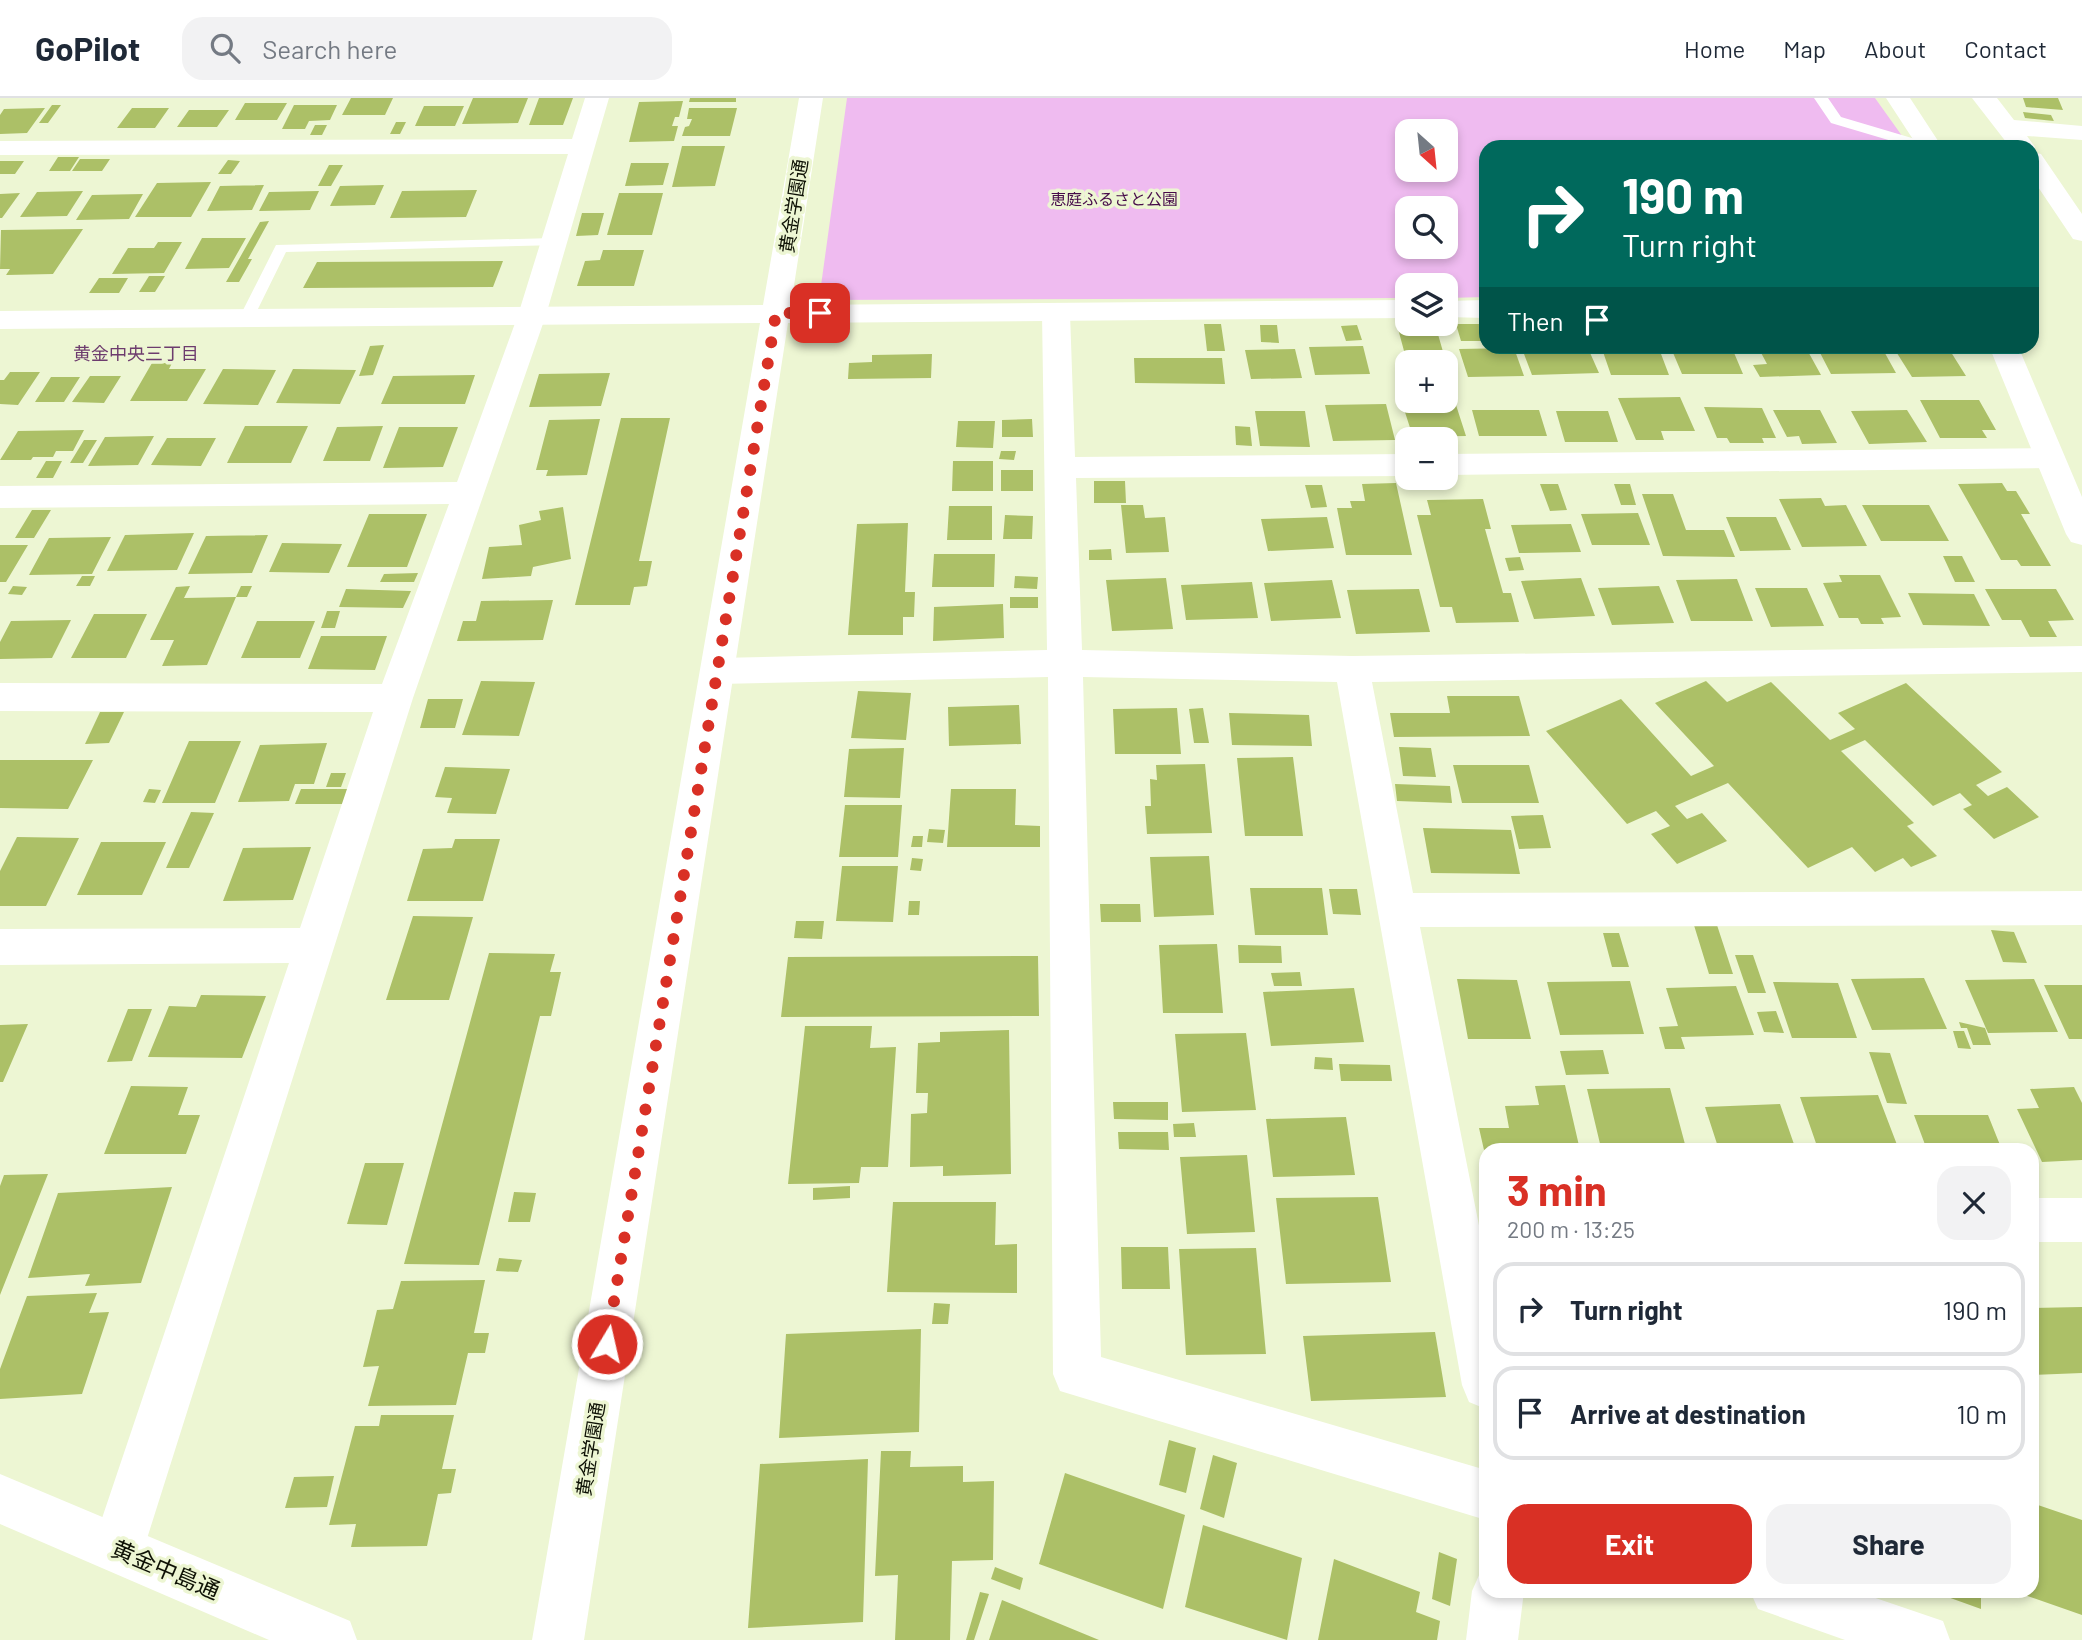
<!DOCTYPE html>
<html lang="en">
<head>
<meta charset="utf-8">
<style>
	:root { --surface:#fff; --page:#f2f2f3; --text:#1f2937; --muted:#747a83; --line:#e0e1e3; --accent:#d93025 }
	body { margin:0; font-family:Barlow,"Noto Sans JP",sans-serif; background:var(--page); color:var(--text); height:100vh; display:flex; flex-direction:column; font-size:26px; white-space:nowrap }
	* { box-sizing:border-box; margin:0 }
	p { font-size:23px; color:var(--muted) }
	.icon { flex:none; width:38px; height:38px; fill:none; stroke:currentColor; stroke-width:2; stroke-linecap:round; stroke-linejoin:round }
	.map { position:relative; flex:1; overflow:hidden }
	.panel { position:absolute; left:1479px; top:1045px; width:560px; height:455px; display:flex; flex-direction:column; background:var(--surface); border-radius:21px; box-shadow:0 4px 10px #0003 }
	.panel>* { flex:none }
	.top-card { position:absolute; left:1479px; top:42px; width:560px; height:214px; border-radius:21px; box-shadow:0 4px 10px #0003; background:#00695c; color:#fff; overflow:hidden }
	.needle { width:46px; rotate:153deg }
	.fabs { position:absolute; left:1395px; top:21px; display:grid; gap:14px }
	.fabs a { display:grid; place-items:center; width:63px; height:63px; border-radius:14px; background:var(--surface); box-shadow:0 4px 10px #0003; font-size:35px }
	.pin { position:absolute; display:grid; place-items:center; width:60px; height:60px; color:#fff; margin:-30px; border-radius:14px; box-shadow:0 4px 10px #0006 }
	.me { position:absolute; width:77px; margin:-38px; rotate:9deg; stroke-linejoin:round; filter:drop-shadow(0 0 5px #0008) }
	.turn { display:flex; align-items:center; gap:24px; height:147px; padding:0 28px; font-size:32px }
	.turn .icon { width:91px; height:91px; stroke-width:2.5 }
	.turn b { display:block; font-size:49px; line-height:60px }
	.then { display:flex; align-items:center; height:66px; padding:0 28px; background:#0003; gap:14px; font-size:26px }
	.round { display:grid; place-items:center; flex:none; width:74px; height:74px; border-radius:21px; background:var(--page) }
	.head { display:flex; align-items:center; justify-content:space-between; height:119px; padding:0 28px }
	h1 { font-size:42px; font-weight:700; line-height:52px; color:var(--accent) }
	.cta { display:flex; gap:14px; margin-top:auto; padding:14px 28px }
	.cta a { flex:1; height:80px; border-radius:21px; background:var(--accent); color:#fff; font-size:28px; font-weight:700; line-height:80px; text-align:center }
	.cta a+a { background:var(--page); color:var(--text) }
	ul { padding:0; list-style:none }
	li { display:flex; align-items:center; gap:21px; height:94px; margin:0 14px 10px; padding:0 14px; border:4px solid var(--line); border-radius:21px }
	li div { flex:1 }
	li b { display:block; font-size:26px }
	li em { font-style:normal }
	header { display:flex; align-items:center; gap:42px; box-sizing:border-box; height:98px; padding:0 35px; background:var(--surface); border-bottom:2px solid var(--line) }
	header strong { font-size:33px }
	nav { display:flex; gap:38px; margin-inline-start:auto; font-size:24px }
	.search { width:490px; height:63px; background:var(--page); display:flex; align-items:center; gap:18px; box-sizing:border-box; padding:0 24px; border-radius:21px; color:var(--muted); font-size:26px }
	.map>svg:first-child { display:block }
</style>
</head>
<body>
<header>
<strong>GoPilot</strong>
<div class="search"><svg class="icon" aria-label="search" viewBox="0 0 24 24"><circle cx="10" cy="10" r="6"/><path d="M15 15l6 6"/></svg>Search here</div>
<nav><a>Home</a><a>Map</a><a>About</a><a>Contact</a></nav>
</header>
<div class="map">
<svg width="2082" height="1542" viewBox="0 0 2082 1542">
	<rect width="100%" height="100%" fill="#edf6d3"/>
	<path fill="#efbbf0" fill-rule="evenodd" d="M847,0H1875L1910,49H1486V199L1446,200V187H1407V200L819,202ZM1407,33H1446V72H1407ZM1407,110H1446V149H1407Z"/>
	<path fill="#acc067" d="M351,0H393L385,17H342Z
		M473,0H528L518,25L462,26Z
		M539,0H573L563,27H529Z
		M690,0H736V4H689Z
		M2023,0H2058L2063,12L2026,9Z
		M683,3L679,19H675L672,28H678L674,43L629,44L639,4Z
		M245,5H287L277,22H235Z
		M52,7H61L48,25H39Z
		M294,7H337L330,22L309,23L305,31H282Z
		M424,8H464L455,28H415Z
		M45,10L27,35L0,36V17L4,11Z
		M132,10H169L155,30H117Z
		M689,10H737L730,38H682L685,29L689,28L692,21H687Z
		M189,12H229L217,29H177Z
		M2023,14L2051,17L2054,23L2025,20Z
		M396,24H406L400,36H390Z
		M315,27H327L322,37H310Z
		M682,48H725L715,88L672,89Z
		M58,59H79L70,73H49Z
		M80,61H110L102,73H72Z
		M228,62L240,63L231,76H218Z
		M0,63H24L15,76H0Z
		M631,65H669L663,87L625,88Z
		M329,67H343L331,88H318Z
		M211,84L191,119H135L157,85Z
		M264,87L252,112L207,113L220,88Z
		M384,87L375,107L330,108L340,88Z
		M477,92L466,119L390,120L402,93Z
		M83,93L67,118L20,119L37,94Z
		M319,93L310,112L259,113L269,94Z
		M20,95L2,120H0V96Z
		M619,95H663L652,137H607Z
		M143,96L129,121L76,122L92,97Z
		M582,115H604L598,137L576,138Z
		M269,123L248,161H252L239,184H226L260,124Z
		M83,131L53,176L6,177L10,171H0L1,132Z
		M202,140H246L229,170L185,171Z
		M158,144H182L164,175L112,176L128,150H154Z
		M603,152H644L634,188H577L585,163L600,162Z
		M503,163L493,189L303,190L317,164Z
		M149,178H165L155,194H139Z
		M99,180H128L119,195H89Z
		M1204,226H1221L1225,253H1207Z
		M1435,226L1446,264H1407L1397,227Z
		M1456,226H1486V243H1461Z
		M1260,227H1277L1279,245L1261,244Z
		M1357,227L1362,242L1346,243L1341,228Z
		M384,247L373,277L359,278L370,248Z
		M1363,248L1370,276L1315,277L1309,249Z
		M1521,248H1587L1599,275L1532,277Z
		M1601,248H1658L1669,277H1611Z
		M1778,248H1805L1821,277L1760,279L1753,267L1767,266L1758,249Z
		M1881,248L1896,275L1831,276L1817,249Z
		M1514,250L1524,278L1468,279L1459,251Z
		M1671,250H1732L1743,276H1682Z
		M1295,251L1302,280L1251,281L1245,252Z
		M1949,251L1966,278L1912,279L1895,252Z
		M932,256L931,280L848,281L849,265L872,264V257Z
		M1134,260H1222L1225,286L1135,285Z
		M152,265H172L169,271H206L187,303H130Z
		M223,271L276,272L258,307L203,306Z
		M293,271L356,272L340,306L276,305Z
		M10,274H40L18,307L0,306V282H4Z
		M610,275L601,308L529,309L539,276Z
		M475,277L465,306H381L393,278Z
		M90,278H121L104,305L72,304Z
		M51,279H80L64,304H35Z
		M1680,299L1695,333H1661L1664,342H1636L1618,300Z
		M1920,302H1979L1996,332H1982L1987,340H1940Z
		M1386,306L1395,342L1333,343L1325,307Z
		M1456,307L1466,338L1413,339L1403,308Z
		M1704,309L1762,310L1776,340H1762L1764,345H1730L1727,340H1717Z
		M1472,312H1539L1547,338H1479Z
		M1773,312H1820L1837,345L1802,346L1799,338L1787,339Z
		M1907,312L1927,344L1869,346L1851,313Z
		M1255,313H1305L1310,349L1260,348Z
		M1556,313H1608L1618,344H1565Z
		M621,320H670L639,463H652L647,488L634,489L630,507H575Z
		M600,321L587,377L546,378L548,372H536L549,322Z
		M1032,321L1033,339H1002V322Z
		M958,323H995L993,350L956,349Z
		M245,328H308L291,365H227Z
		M383,328L370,363H323L337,329Z
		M1235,328L1250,329L1252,348L1236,347Z
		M399,329H458L443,369L383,370Z
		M84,332L73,353H56L53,359H33L31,362H0L18,333Z
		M154,338L138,367L88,368L105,339Z
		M167,340H216L201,368L151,367Z
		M84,342H97L83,365H70Z
		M1001,353H1016L1014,362L999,361Z
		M46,363H62L53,380H36Z
		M953,363H993V393H952Z
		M1001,372H1033V393H1001Z
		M1094,383H1125L1126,405H1094Z
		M1396,385L1412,457H1346L1337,410H1352L1350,403H1365L1362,386Z
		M2002,385L2007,393H2016L2030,416H2021L2051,468H2021L2017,462H2001L1958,386Z
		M1540,386H1558L1567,412L1550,413Z
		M1614,386H1630L1636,407H1621Z
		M1305,387H1322L1327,409L1311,410Z
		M1642,396H1673L1686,432H1724L1735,459L1663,458Z
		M1821,400L1825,408L1846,407L1867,448L1802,449L1779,401Z
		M1483,401L1491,431H1485L1503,495H1511L1519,524L1456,525L1452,509H1440L1417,417H1431L1427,402Z
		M1121,407H1143L1145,420L1165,419L1169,454L1126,455Z
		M1862,407H1929L1949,443H1881Z
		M949,408H992V442H947Z
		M563,409L571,461L533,469L531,478L482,481L489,449L522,447L519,427L541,422L539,413Z
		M32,412H51L34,440H15Z
		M1638,415L1650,447H1592L1581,416Z
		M369,416H427L407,469H347Z
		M1005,417L1033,418L1032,441H1003Z
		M1327,419L1334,450L1268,453L1261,421Z
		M1726,419H1776L1791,452L1740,453Z
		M908,425L905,494H915L914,519H903V537H848L857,426Z
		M1571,426L1581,454L1519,455L1511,427Z
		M194,435L177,472L107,473L125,437Z
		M268,437L252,475L188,476L206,438Z
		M111,439L92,476L29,477L49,440Z
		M282,445L342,446L329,475L269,474Z
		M0,447H28L6,484H0Z
		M1111,451L1112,462H1089V452Z
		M934,456H995L994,489H932Z
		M1943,458H1962L1975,484H1955Z
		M1520,459L1524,472L1509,473L1505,460Z
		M418,475L414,484H380L384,476Z
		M1839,477H1880L1901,519L1881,520L1884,526H1861L1858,520H1839L1823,485L1842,484Z
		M82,478H95L90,488H76Z
		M1015,478L1038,479L1037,491L1014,490Z
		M1166,480L1173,531L1112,533L1106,482Z
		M1581,480L1595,518L1534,521L1521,483Z
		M1737,481L1753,523H1691L1676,482Z
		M1332,482L1341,520L1271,523L1264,485Z
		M1252,484L1258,520L1186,522L1181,487Z
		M13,488L27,489L22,497L8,496Z
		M190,488L184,500L236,499L241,488H252L247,499H236L207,567L162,568L174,542H150L176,489Z
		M1659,488L1674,525L1612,527L1598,490Z
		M1755,490H1807L1824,528L1771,529Z
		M346,491L411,493L403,510L339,509Z
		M1419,491L1430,534L1356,536L1347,492Z
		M1985,491H2056L2074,522L2048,523L2057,539H2030L2021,522H2002Z
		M1908,495L1974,496L1990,528L1923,527Z
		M1010,499H1038V510H1010Z
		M553,502L543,542L457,543L463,523H476L481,503Z
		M1003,506L1004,540L933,543L934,509Z
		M327,513H340L335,530H321Z
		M94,516H147L126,560H71Z
		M71,522L52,560L0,561V544L11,523Z
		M257,523H315L300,560H241Z
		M321,538H387L375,572L308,571Z
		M481,583L535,584L519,638L462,637Z
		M1706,583L1727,604L1771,584L1830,642L1855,631L1838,615L1906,585L2002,674L1976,687L1988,698L2007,689L2039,719L1994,741L1963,711L1972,707L1960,695L1933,708L1865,642L1841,653L1914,725L1907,728L1937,758L1911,769L1903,760L1875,774L1852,749L1808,770L1728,685L1675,708L1687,721L1702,715L1727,743L1677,766L1651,736L1670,728L1656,713L1627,726L1546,633L1621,601L1691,678L1714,668L1655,605Z
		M858,593L911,595L906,642L851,640Z
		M1447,598H1519L1530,638L1394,639L1390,615H1450Z
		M428,601H463L455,630H420Z
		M1019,607L1021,646L949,648L948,609Z
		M1177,610L1181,656H1115L1113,611Z
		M1203,610L1209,645H1194L1189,611Z
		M100,614H124L109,645L85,646Z
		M1229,615L1309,617L1312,648L1232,647Z
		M189,643H241L215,705H162Z
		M327,645L314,686H295L289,703L238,704L260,647Z
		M1399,649L1431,650L1436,679L1403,678Z
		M904,650L900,700L844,699L849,651Z
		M1293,659L1303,738H1245L1237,660Z
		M0,662H93L68,711L0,710Z
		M1205,666L1212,735L1147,736L1145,708H1151L1150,681L1157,682L1156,667Z
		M1453,667H1529L1539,705H1462Z
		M445,669L510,671L496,716L447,715L452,700L435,699Z
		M331,675H346L341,689H326Z
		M1395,686L1450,688L1452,705L1397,703Z
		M149,691L161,692L155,705L143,704Z
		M301,691H348L343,706H295Z
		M951,691H1016L1015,727L1040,728V749H947Z
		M845,707H902L898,759H839Z
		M191,714L214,715L189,770H166Z
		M1543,717L1551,750L1519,751L1511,718Z
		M1423,730L1511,732L1520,776L1431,775Z
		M929,731L945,732L943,745L927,744Z
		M913,738H923L922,749H911Z
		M17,739L79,740L46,808H0V773Z
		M455,741H500L483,803H407L423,751L452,750Z
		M101,744H166L142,797H77Z
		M311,749L293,802L223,803L243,750Z
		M1209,758L1214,817L1154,819L1150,759Z
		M912,760L923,761L921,773L910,772Z
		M842,768H898L893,824L836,823Z
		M1250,790H1322L1328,837H1255Z
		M1329,791H1357L1361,817L1333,816Z
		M909,803H920L919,817H908Z
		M1100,806H1140L1141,824H1101Z
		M413,818L473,819L449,902H386Z
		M796,823H824L822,841L794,840Z
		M1693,824H1716L1733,876H1709Z
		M1991,832L2014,834L2027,865L2003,864Z
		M1603,835H1619L1629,869H1612Z
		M1217,846L1223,915H1163L1159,847Z
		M1238,847L1281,848L1282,865H1239Z
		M489,855L555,856L550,874H561L551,918H540L479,1167L404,1166Z
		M1735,857H1753L1766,895H1748Z
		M1038,858L1039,918L781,919L788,859Z
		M1300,874L1302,888H1274L1271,875Z
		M1924,880L1947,931L1872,932L1851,881Z
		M1457,881L1517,882L1531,941H1468Z
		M2034,881L2058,934L1988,935L1965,882Z
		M1630,883L1644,936L1560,937L1547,884Z
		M1773,884L1838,885L1857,940H1792Z
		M2044,887H2082V941H2069Z
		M1736,888L1754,937L1681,939L1685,951H1665L1659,929L1678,928L1666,890Z
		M1354,890L1364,944L1271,948L1263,894Z
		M201,897L266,898L242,960L148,959L169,908L196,909Z
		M128,911H152L132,963L107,964Z
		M1776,913L1784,935L1764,934L1757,914Z
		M1959,924L1985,930L1991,947H1973L1967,930H1961Z
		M28,926L3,984H0V927Z
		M805,928H872L870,950L896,949L888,1069H861L859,1085L788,1086Z
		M1009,932L1011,1076L943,1078V1068L910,1069L911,1016L927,1015L928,995H916L918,945L940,944V934Z
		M1953,933H1964L1971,951L1958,950Z
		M1246,935L1256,1012L1182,1014L1175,936Z
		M1603,952L1609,976L1566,977L1560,953Z
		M1869,954L1890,955L1907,1006L1887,1005Z
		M1315,959L1332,960L1333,972L1314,971Z
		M1339,966L1390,967L1392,983H1341Z
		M1565,987L1580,1052H1484L1479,1030H1509L1505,1008L1539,1007L1535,988Z
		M131,988L188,989L178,1017H200L186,1056H104Z
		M2074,989L2082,1005V1062L2042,1064L2017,1011L2039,1010L2030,991Z
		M1670,990L1686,1050H1601L1587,991Z
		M1878,997L1899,1052L1818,1051L1800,999Z
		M1113,1004H1168V1022L1114,1021Z
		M1780,1006L1796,1052H1719L1705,1009Z
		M1914,1017H1988L2002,1052H1927Z
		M1346,1019L1355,1077L1273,1079L1266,1021Z
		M1194,1025L1196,1039H1174L1173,1026Z
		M1118,1034H1168L1169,1052L1119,1051Z
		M1247,1057L1255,1134L1187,1136L1180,1059Z
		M365,1065H404L387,1127L347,1126Z
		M48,1076L0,1197V1088L4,1077Z
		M850,1088V1100L813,1102V1090Z
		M172,1089L141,1185L85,1188L90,1176L28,1180L58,1095Z
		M514,1094L536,1095L530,1124H508Z
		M1378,1099L1391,1184L1286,1186L1276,1100Z
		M893,1104H996L995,1147L1017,1146V1195L887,1194Z
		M1121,1149H1168L1170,1191H1122Z
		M1256,1150L1266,1256L1186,1257L1179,1151Z
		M499,1160L522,1162L518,1174L496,1173Z
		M485,1182L474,1235H489L485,1255H468L456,1307L368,1308L379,1268L363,1269L377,1212L393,1211L401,1183Z
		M97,1195L89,1215L109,1214L82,1296L0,1301V1271L27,1198Z
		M934,1205L950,1206L948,1226H932Z
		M2082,1209V1275L2032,1277V1210Z
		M921,1231L919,1334L779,1340L786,1236Z
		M1435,1234L1446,1299L1311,1303L1303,1238Z
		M381,1317H454L442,1371H456L451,1395L438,1396L427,1448L351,1449L356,1426L329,1427L355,1328H379Z
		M1169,1342L1196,1350L1186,1395L1159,1387Z
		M881,1353H911L910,1369L963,1368V1384L994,1383L993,1462L952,1463L950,1542H895L898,1477L875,1478Z
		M1213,1357L1237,1365L1224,1420L1200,1411Z
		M868,1361L863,1524L748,1530L760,1366Z
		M1065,1375L1185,1417L1163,1511L1039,1466Z
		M334,1378L327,1409L285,1410L294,1379Z
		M2032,1405L2082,1422V1517L2013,1493H2032Z
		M1203,1427L1302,1460L1287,1542L1185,1509Z
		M1439,1454L1457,1461L1450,1508L1432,1501Z
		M1334,1461L1420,1494L1416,1514L1440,1523L1437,1542H1318Z
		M995,1469L1023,1480L1020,1492L991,1481Z
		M1931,1493H1981V1511Z
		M980,1494L989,1496L974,1542H966Z
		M1002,1502L1099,1542H989Z"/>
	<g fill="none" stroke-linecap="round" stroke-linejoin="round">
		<path fill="#fff" fill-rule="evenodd" d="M1814,0H1828L1841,19L1932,46L1934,49H1912L1831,25Z
			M554,140L561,144L559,147L286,154L252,223L247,225L239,220L276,147Z"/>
		<path fill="#fff" fill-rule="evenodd" d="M585,0H609L546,217L413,600L144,1450L136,1468L118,1476L100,1468L92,1450L289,865L0,867V831L300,830L373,614L0,613V585L382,586L449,406L0,410V388L457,384L518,217L568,56L0,57V43L572,41Z
			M1972,0H1997L2014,22L2082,28V42L2027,38L2035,49L2032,54L2041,56L2082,116V143L2073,141L2032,80V49H2010Z
			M1056,206L1066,209L1070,215L1075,359L1407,356V378L1076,380L1082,552L1352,558L2082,548V574L1372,584L1413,795L2082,793V827L1420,829L1486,1163V1311L1469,1304L1462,1287L1337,584L1083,579L1101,1259L1486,1372V1422L1060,1293L1053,1276L1048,579L719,586L707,582L702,573L707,564L719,560L1047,552L1042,215L1046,209Z
			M2049,350L2060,353L2064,360L2060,367L2049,370L1446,377V356Z
			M2032,1100H2082V1144H2032Z
			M1486,1472V1493H1524L1518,1542H1466L1472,1493L1480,1475Z
			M1750,1493H1855L1943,1523L1950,1542H1845L1758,1511Z"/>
		<path fill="#fff" fill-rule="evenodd" d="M799,0H823L791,207L1407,202V220L788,225L584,1542H532L760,225L0,231V213L763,207Z
			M1886,0H1910L1942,49H1918Z
			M1486,202V220L1446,219V203Z
			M1989,248H2018L2082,399V447L2071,444L2066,436Z
			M0,1376L350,1523L357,1542H269L0,1426Z"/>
	</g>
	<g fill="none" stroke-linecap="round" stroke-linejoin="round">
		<path stroke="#d93025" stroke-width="12" stroke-dasharray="0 21.6" d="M607,1246L776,215H820"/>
	</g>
	<g text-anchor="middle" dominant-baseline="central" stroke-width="7" stroke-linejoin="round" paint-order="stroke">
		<g font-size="16" fill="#470c4a" stroke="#edf6d3">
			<text x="1114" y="100">恵庭ふるさと公園</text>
		</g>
		<g font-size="18" fill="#6d3c6e" stroke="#edf6d3">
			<text x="136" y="255">黄金中央三丁目</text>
		</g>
		<g font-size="19" fill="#0e1105" stroke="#edf6d3">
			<text transform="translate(793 108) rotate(-81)">黄金学園通</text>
			<text transform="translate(590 1351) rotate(-81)">黄金学園通</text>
		</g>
		<g font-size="23" fill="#0e1105" stroke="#edf6d3">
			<text transform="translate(166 1471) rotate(23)">黄金中島通</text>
		</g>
	</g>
</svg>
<div class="fabs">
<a><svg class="needle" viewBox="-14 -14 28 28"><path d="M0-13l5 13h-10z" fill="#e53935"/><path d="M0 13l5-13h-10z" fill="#747a83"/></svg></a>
<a><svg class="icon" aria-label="search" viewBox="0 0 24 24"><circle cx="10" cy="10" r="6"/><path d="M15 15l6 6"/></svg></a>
<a><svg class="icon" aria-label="layers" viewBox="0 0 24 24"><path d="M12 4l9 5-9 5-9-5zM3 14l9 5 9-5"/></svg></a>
<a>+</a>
<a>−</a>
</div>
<div class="pin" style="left:820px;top:215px;background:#d93025"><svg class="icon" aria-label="arrive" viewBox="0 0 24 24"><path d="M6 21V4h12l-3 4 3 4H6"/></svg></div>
<svg class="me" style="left:607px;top:1246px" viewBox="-20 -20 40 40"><circle r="17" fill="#d93025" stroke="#fff" stroke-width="3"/><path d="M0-11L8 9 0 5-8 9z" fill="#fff"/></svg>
<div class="top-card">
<div class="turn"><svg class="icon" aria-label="right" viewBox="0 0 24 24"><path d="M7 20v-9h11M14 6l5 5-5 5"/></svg><div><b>190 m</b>Turn right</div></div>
<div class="then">Then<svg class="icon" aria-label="arrive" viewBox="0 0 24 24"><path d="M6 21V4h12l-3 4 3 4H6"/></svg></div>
</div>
<section class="panel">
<div class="head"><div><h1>3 min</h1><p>200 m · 13:25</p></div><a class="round"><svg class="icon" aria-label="close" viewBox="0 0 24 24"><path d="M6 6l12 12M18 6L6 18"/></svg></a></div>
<ul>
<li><svg class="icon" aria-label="right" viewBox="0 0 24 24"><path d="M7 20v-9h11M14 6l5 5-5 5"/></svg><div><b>Turn right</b></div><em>190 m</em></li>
<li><svg class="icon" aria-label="arrive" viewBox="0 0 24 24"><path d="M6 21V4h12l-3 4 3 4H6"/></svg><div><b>Arrive at destination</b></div><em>10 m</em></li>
</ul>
<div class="cta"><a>Exit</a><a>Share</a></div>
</section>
</div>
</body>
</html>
